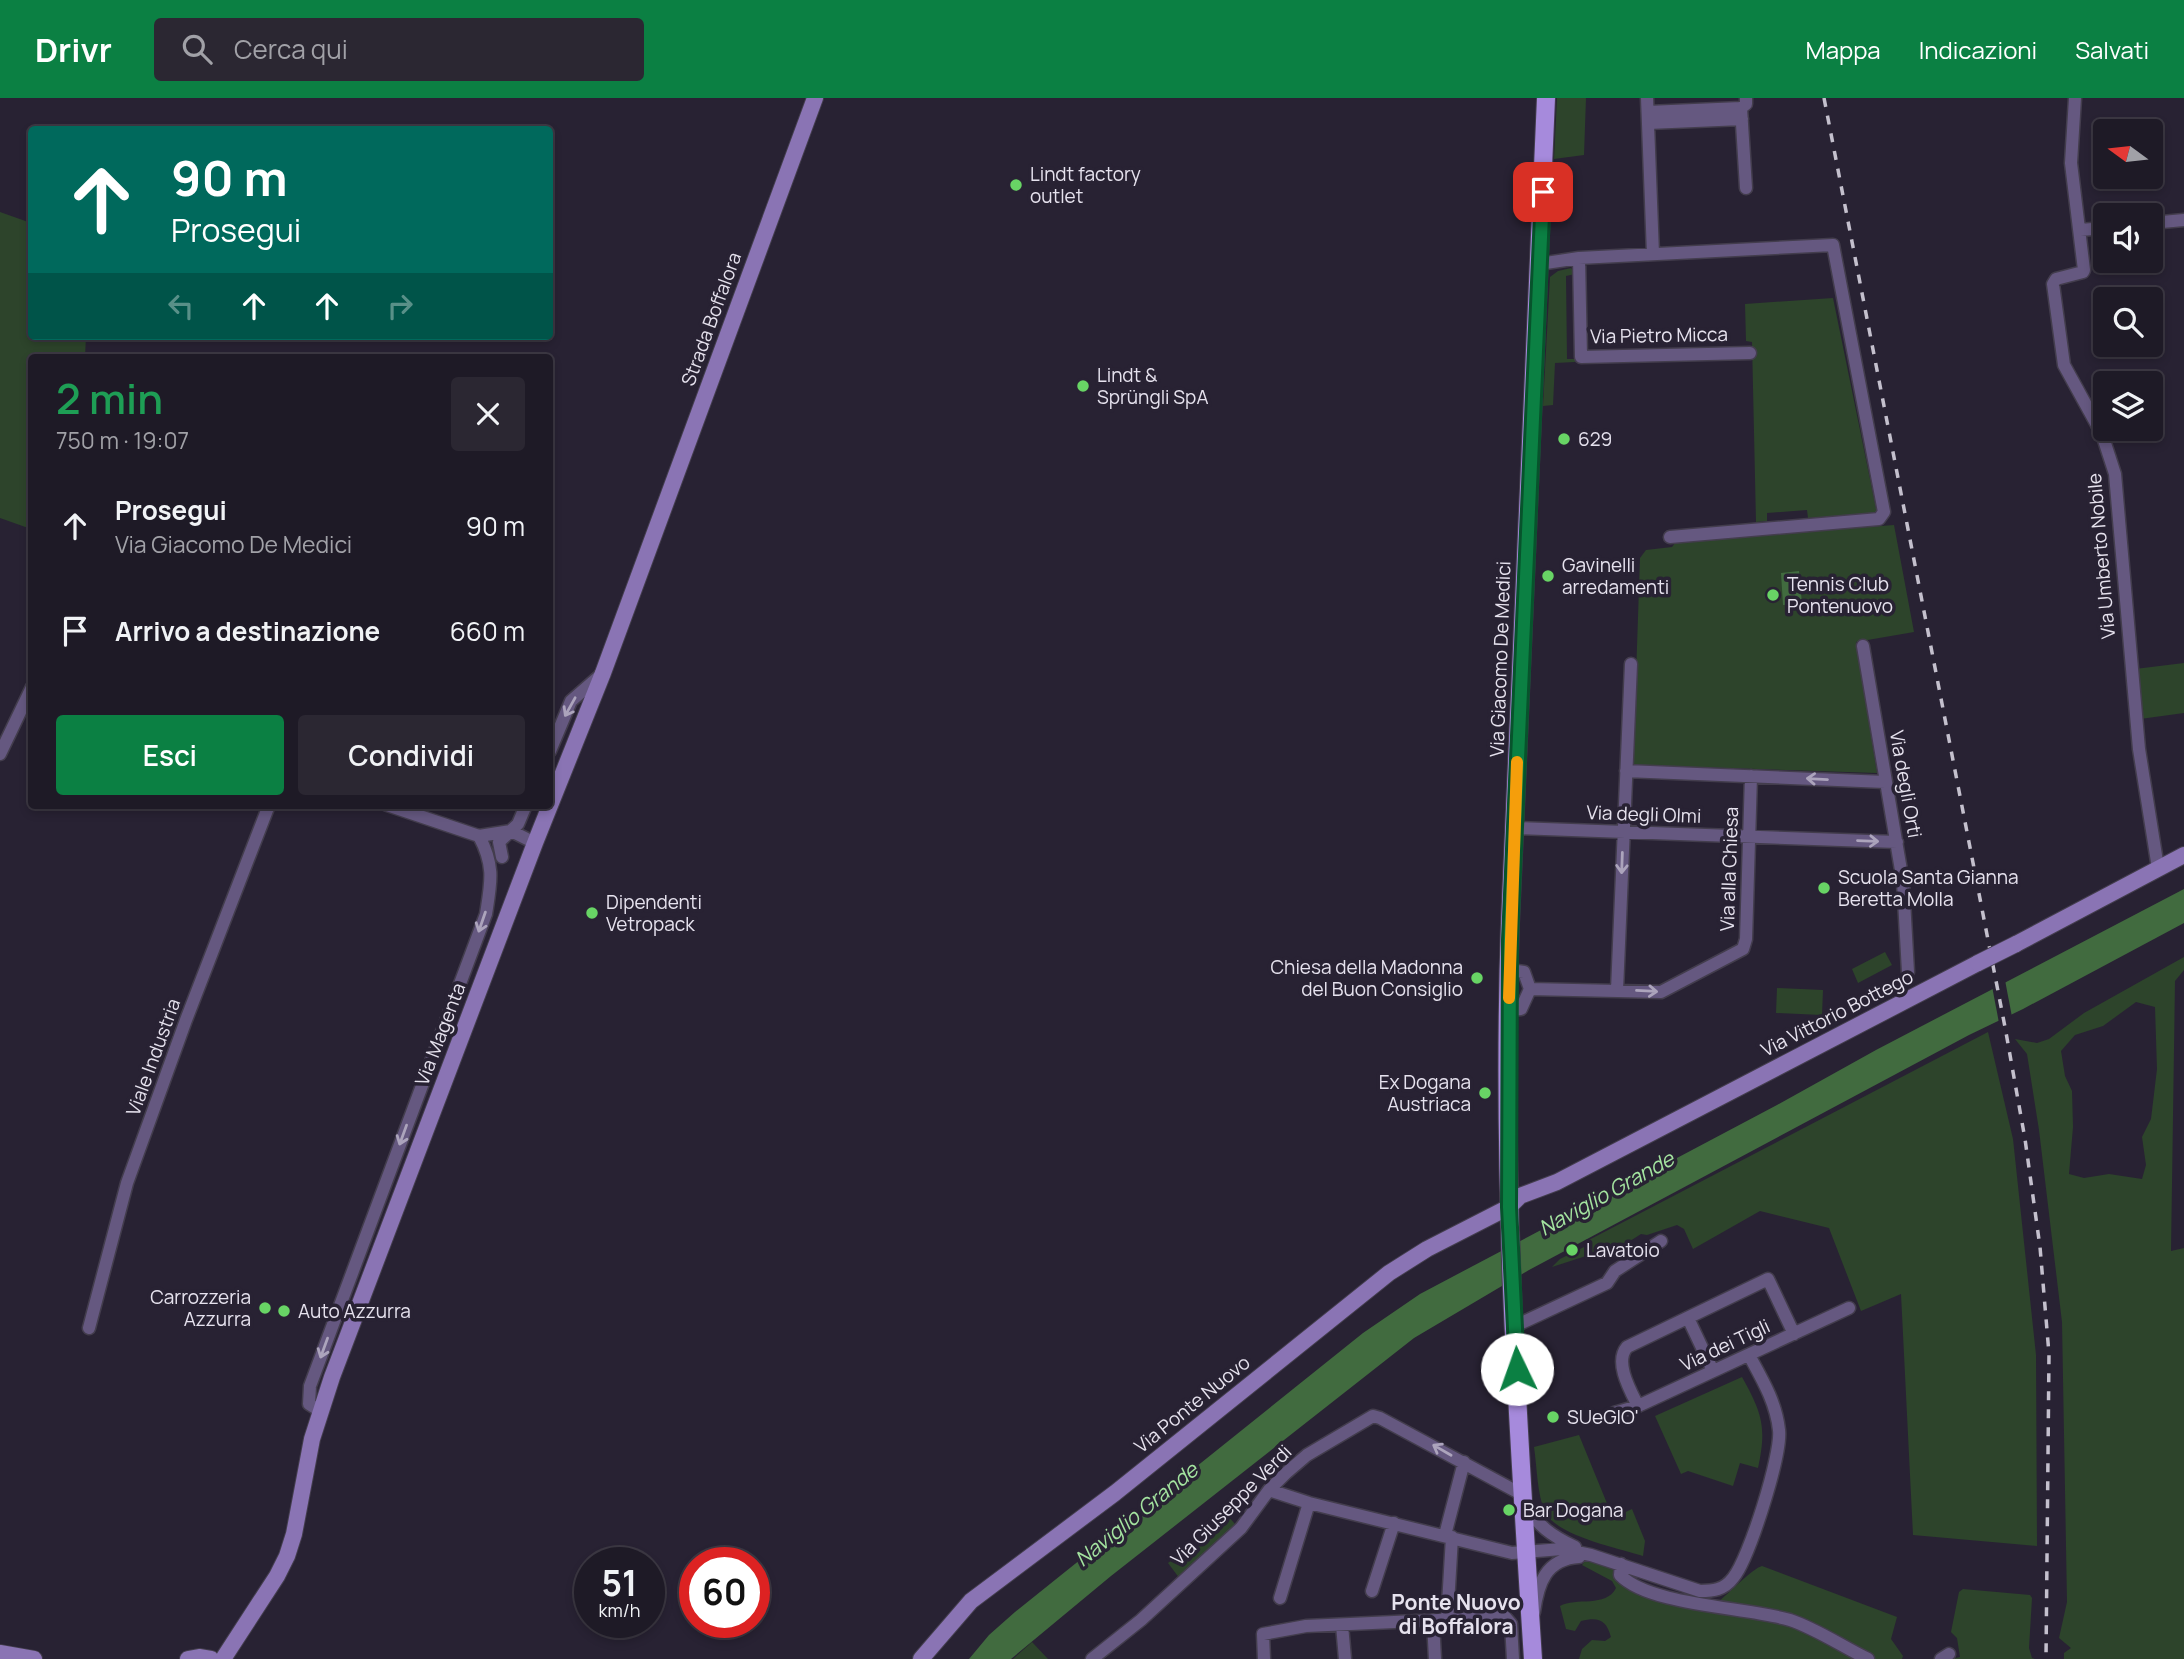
<!DOCTYPE html>
<html lang="it">
<head>
<meta charset="utf-8">
<style>
	:root { --surface:#1e1a26; --page:#2b2732; --text:#f1f3f6; --muted:#a1a1a7; --line:#3c3843; --accent:#0b8043 }
	body { margin:0; font-family:Manrope,sans-serif; background:var(--page); color:var(--text); height:100vh; display:flex; flex-direction:column; font-size:26px; white-space:nowrap }
	* { box-sizing:border-box; margin:0 }
	p { font-size:23px; color:var(--muted) }
	.icon { flex:none; width:38px; height:38px; fill:none; stroke:currentColor; stroke-width:2; stroke-linecap:round; stroke-linejoin:round }
	.map { position:relative; flex:1; overflow:hidden }
	.panel { position:absolute; left:28px; top:256px; width:525px; height:455px; display:flex; flex-direction:column; background:var(--surface); border-radius:7px; box-shadow:0 4px 10px #0003,0 0 0 2px var(--line) }
	.panel>* { flex:none }
	.banner { position:absolute; left:28px; top:28px; width:525px; height:214px; border-radius:7px; box-shadow:0 4px 10px #0003,0 0 0 2px var(--line); background:#00695c; color:#fff; overflow:hidden }
	.needle { width:46px; rotate:285deg }
	.controls { position:absolute; left:2093px; top:21px; display:grid; gap:14px }
	.controls a { display:grid; place-items:center; width:70px; height:70px; border-radius:7px; background:var(--surface); box-shadow:0 4px 10px #0003,0 0 0 2px var(--line); font-size:35px }
	.speed { position:absolute; left:574px; top:1449px; display:flex; gap:14px; font-size:35px; font-weight:700; text-align:center }
	.speed>* { display:grid; place-content:center; width:91px; height:91px; border-radius:50%; background:var(--surface); box-shadow:0 4px 10px #0003,0 0 0 2px var(--line); line-height:1 }
	.speed small { font-size:18px; font-weight:400 }
	.speed .limit { border:10px solid #d22; background:#fff; color:#111 }
	.pin { position:absolute; display:grid; place-items:center; width:60px; height:60px; color:#fff; margin:-30px; border-radius:14px; box-shadow:0 4px 10px #0006 }
	.me { position:absolute; width:77px; margin:-38px; rotate:357deg; stroke-linejoin:round; filter:drop-shadow(0 0 5px #0008) }
	.turn { display:flex; align-items:center; gap:24px; height:147px; padding:0 28px; font-size:32px }
	.turn .icon { width:91px; height:91px; stroke-width:2.5 }
	.turn b { display:block; font-size:49px; line-height:60px }
	.lanes { display:flex; align-items:center; height:66px; padding:0 28px; background:#0003; justify-content:center; gap:35px; direction:ltr }
	.lanes .off { opacity:.35 }
	.round { display:grid; place-items:center; flex:none; width:74px; height:74px; border-radius:7px; background:var(--page) }
	.headline { display:flex; align-items:center; justify-content:space-between; height:119px; padding:0 28px }
	h1 { font-size:42px; font-weight:600; line-height:52px; color:#1e9e55 }
	.action { display:flex; gap:14px; margin-top:auto; padding:14px 28px }
	.action a { flex:1; height:80px; border-radius:7px; background:var(--accent); color:#fff; font-size:28px; font-weight:600; line-height:80px; text-align:center }
	.action a+a { background:var(--page); color:var(--text) }
	ul { padding:0; list-style:none }
	li { display:flex; align-items:center; gap:21px; height:105px; padding:0 28px }
	li div { flex:1 }
	li b { display:block; font-size:26px }
	li em { font-style:normal }
	header { display:flex; align-items:center; gap:42px; box-sizing:border-box; height:98px; padding:0 35px; background:var(--accent); color:#fff }
	header strong { font-size:33px }
	nav { display:flex; gap:38px; margin-inline-start:auto; font-size:24px }
	.search { width:490px; height:63px; background:var(--page); display:flex; align-items:center; gap:18px; box-sizing:border-box; padding:0 24px; border-radius:7px; color:var(--muted); font-size:26px }
	.map>svg:first-child { display:block }
</style>
</head>
<body>
<header>
<strong>Drivr</strong>
<div class="search"><svg class="icon" aria-label="search" viewBox="0 0 24 24"><circle cx="10" cy="10" r="6"/><path d="M15 15l6 6"/></svg>Cerca qui</div>
<nav><a>Mappa</a><a>Indicazioni</a><a>Salvati</a></nav>
</header>
<div class="map">
<svg width="2184" height="1561" viewBox="0 0 2184 1561">
	<rect width="100%" height="100%" fill="#282233"/>
	<path fill="#2d442b" fill-rule="evenodd" d="M1557,0H1586L1584,57L1554,61Z
		M0,114L31,125L32,238H86L85,259H32L31,431L0,420Z
		M1571,170L1575,176L1566,178L1567,261H1575V264L1555,265L1553,307L1543,308L1550,179L1558,173Z
		M1833,200L1877,415L1808,420L1807,412L1767,415V423L1756,424L1752,244L1746,243L1745,206Z
		M1894,427L1914,534L1856,544L1877,675L1633,667L1640,460L1646,452L1672,449L1676,444Z
		M2184,565V615L2140,621L2135,571Z
		M1885,854L1892,867L1858,885L1852,871Z
		M2184,859V872L2175,883L2171,1153L2184,1150V1561H2064V1555L2071,1550L2059,1540L2067,1504L2062,1224L2039,1032L2027,956L2015,941L2037,945L2049,941L2084,915ZM2136,904L2155,909L2157,971L2151,1021L2142,1039L2146,1067L2142,1081L2109,1076L2084,1080L2069,1076L2073,1029L2072,993L2065,978L2061,953L2075,937L2103,928Z
		M1777,890L1823,892L1822,917L1776,915Z
		M1988,934L2013,1041L2036,1257L2037,1448L1913,1437L1901,1196L1861,1213L1829,1130L1760,1113L1693,1151L1684,1131L1677,1127L1647,1137L1641,1136L1619,1150L1592,1156L1552,1169L1560,1161L1586,1148L1585,1144Z
		M1742,1279C1762,1315 1767,1329 1758,1370L1740,1365L1733,1388L1688,1373L1681,1376L1655,1318Z
		M1579,1337L1613,1420L1632,1411L1645,1443L1643,1458C1618,1450 1557,1438 1545,1414C1537,1396 1537,1369 1534,1349Z
		M1227,1417L1235,1426L1216,1450L1180,1481L1168,1465Z
		M1585,1463C1605,1464 1612,1465 1621,1484L1717,1505C1727,1497 1753,1470 1762,1468L1897,1519L1891,1541L1903,1558L1902,1561H1579L1582,1551L1592,1542L1605,1543L1611,1539C1606,1521 1598,1519 1581,1523L1575,1533L1566,1531L1560,1508C1576,1499 1606,1510 1616,1490L1612,1483L1582,1467Z
		M1963,1491L2030,1497L2032,1500L2029,1550L2032,1560L2035,1561H1952L1960,1559L1957,1540L1951,1534L1959,1494Z
		M1032,1544L1048,1561H1013Z"/>
	<path fill="#416b3f" d="M1799,473L1802,506L1783,507L1781,475Z
		M2184,791V825L2023,911L1969,937L1529,1172L1414,1240L1111,1478L1011,1561H969L989,1537L1015,1514L1363,1235L1420,1196L1777,1007L1876,952Z"/>
	<path fill="#282233" d="M2005,882L2012,919L1999,925L1992,888Z"/>
	<g fill="none" stroke-linecap="round" stroke-linejoin="round">
		<g stroke="#433d4d" stroke-width="15">
			<path id="street" d="M1647,0L1653,156
				M2075,0L2071,65L2084,172L2083,174L2056,181L2053,186L2064,267L2102,336L2115,376L2139,651L2158,770
				M1648,14L1741,10
				M1648,25L1742,21
				M1746,90L1741,10L1746,6V0
				M2151,125L2184,122
				M2080,132L2105,130
				M1579,160L1581,259L1750,255
				M1539,166L1579,160L1833,147L1884,414L1879,421L1670,439
				M1863,548L1903,784L1908,874
				M550,653L571,603L602,576
				M0,656L32,589
				M1626,673L1885,684
				M387,707L479,738L511,733L535,745
				M1515,730L1897,744
				M502,759L499,744L518,726L526,707
				M1530,891L1661,894L1743,851L1746,841L1751,678
				M1617,892L1631,566
				M1509,912L1521,911L1530,891L1524,874L1510,872
				M1688,1220L1713,1273
				M1515,1228L1607,1185L1615,1173L1661,1143
				M89,1230L127,1085L186,922L269,707
				M1638,1308C1630,1292 1614,1264 1627,1249L1768,1181L1794,1236
				M320,1313L309,1306L310,1288L486,816C491,784 495,768 479,738
				M1614,1315L1638,1308L1849,1210
				M1269,1392L1309,1405L1512,1455L1562,1451L1591,1457L1700,1493C1713,1493 1724,1492 1733,1480C1749,1461 1782,1356 1779,1332C1776,1304 1762,1281 1749,1257
				M1525,1405C1537,1428 1552,1438 1575,1449
				M1445,1437L1464,1364
				M1621,1466L1620,1477C1650,1508 1747,1509 1790,1522C1817,1531 1843,1549 1868,1561
				M1372,1493L1394,1425
				M1280,1500L1309,1405
				M1534,1514C1538,1485 1546,1461 1579,1459
				M1447,1523L1452,1439
				M1433,1524L1435,1561
				M1342,1527L1345,1561
				M1092,1561L1141,1522L1241,1430L1269,1392L1286,1375L1307,1357L1373,1318L1380,1320L1523,1397
				M1264,1561L1263,1536L1306,1528L1505,1519L1511,1526L1513,1561
				M1941,1561L1949,1556"/>
		</g>
		<g stroke="#433d4d" stroke-width="18">
			<path id="secondary" d="M2016,846L2184,757
				M0,1555L34,1561
				M188,1561L199,1559L211,1561
				M223,1561L277,1478L287,1458L294,1436L312,1341L332,1279L535,745L603,575L815,0
				M921,1561L971,1503L1115,1395L1389,1175L1427,1151L1509,1109L1520,1098L1557,1084L1978,865"/>
		</g>
		<g stroke="#433d4d" stroke-width="20">
			<path id="primary" d="M1533,1561C1517,1317 1501,1071 1510,826L1546,0"/>
		</g>
		<use href="#street" stroke="#655880" stroke-width="12"/>
		<use href="#secondary" stroke="#8a74b4" stroke-width="16"/>
		<use href="#primary" stroke="#a68adc" stroke-width="18"/>
		<path stroke="#c4c0cd" stroke-width="3.5" stroke-dasharray="9 9" stroke-linecap="butt" d="M1824,0L2005,929L2025,1041L2040,1149L2049,1256L2046,1561"/>
		<g stroke="#433d4d" stroke-width="18" stroke-linecap="butt">
			<path id="secondary-bridge" d="M1978,865L2016,846"/>
		</g>
		<use href="#secondary-bridge" stroke="#8a74b4" stroke-width="16"/>
	</g>
	<defs><path id="oneway-shaft" d="M-6 0H5M1.5-3L5.5 0L1.5 3" fill="none" stroke-width="1.6" stroke-linecap="round" stroke-linejoin="round" transform="scale(1.75)"/></defs>
	<g stroke="#aca4bc">
		<use href="#oneway-shaft" transform="translate(570 609) rotate(119)"/>
		<use href="#oneway-shaft" transform="translate(1817 681) rotate(-177)"/>
		<use href="#oneway-shaft" transform="translate(1868 743) rotate(2)"/>
		<use href="#oneway-shaft" transform="translate(1622 765) rotate(92)"/>
		<use href="#oneway-shaft" transform="translate(482 824) rotate(109)"/>
		<use href="#oneway-shaft" transform="translate(1647 893) rotate(3)"/>
		<use href="#oneway-shaft" transform="translate(403 1037) rotate(110)"/>
		<use href="#oneway-shaft" transform="translate(324 1250) rotate(110)"/>
		<use href="#oneway-shaft" transform="translate(1442 1352) rotate(-150)"/>
	</g>
	<g fill="none" stroke-linecap="round" stroke-linejoin="round">
		<g stroke="#07532c" stroke-width="18">
			<path id="route" d="M1517,1271L1509,1109L1510,842L1543,94"/>
		</g>
		<use href="#route" stroke="#0b8043" stroke-width="12"/>
		<path stroke="#f59e0b" stroke-width="12" d="M1509,900L1517,664"/>
	</g>
	<g fill="#68d465" stroke="#282233" stroke-width="2.5">
		<circle cx="1016" cy="87" r="7"/>
		<circle cx="1083" cy="288" r="7"/>
		<circle cx="1564" cy="341" r="7"/>
		<circle cx="1548" cy="478" r="7"/>
		<circle cx="1773" cy="497" r="7"/>
		<circle cx="1824" cy="790" r="7"/>
		<circle cx="592" cy="815" r="7"/>
		<circle cx="1477" cy="880" r="7"/>
		<circle cx="1485" cy="995" r="7"/>
		<circle cx="1572" cy="1152" r="7"/>
		<circle cx="265" cy="1210" r="7"/>
		<circle cx="284" cy="1213" r="7"/>
		<circle cx="1553" cy="1319" r="7"/>
		<circle cx="1509" cy="1412" r="7"/>
	</g>
	<g text-anchor="middle" dominant-baseline="central" stroke-width="7" stroke-linejoin="round" paint-order="stroke">
		<g font-size="19" fill="#e6e2ee" stroke="#282233" text-anchor="start">
			<text x="1030" y="76">Lindt factory<tspan x="1030" dy="22">outlet</tspan></text>
			<text x="1097" y="277">Lindt &amp;<tspan x="1097" dy="22">Sprüngli SpA</tspan></text>
			<text x="1578" y="341">629</text>
			<text x="1562" y="467">Gavinelli<tspan x="1562" dy="22">arredamenti</tspan></text>
			<text x="1787" y="486">Tennis Club<tspan x="1787" dy="22">Pontenuovo</tspan></text>
			<text x="1838" y="779">Scuola Santa Gianna<tspan x="1838" dy="22">Beretta Molla</tspan></text>
			<text x="606" y="804">Dipendenti<tspan x="606" dy="22">Vetropack</tspan></text>
			<text x="1463" y="869" text-anchor="end">Chiesa della Madonna<tspan x="1463" dy="22">del Buon Consiglio</tspan></text>
			<text x="1471" y="984" text-anchor="end">Ex Dogana<tspan x="1471" dy="22">Austriaca</tspan></text>
			<text x="1586" y="1152">Lavatoio</text>
			<text x="251" y="1199" text-anchor="end">Carrozzeria<tspan x="251" dy="22">Azzurra</tspan></text>
			<text x="298" y="1213">Auto Azzurra</text>
			<text x="1567" y="1319">SUeGIO'</text>
			<text x="1523" y="1412">Bar Dogana</text>
		</g>
		<g font-size="19" fill="#e6e2ee" stroke="#282233">
			<text transform="translate(711 221) rotate(-70)">Strada Boffalora</text>
			<text transform="translate(1659 237) rotate(-1)">Via Pietro Micca</text>
			<text transform="translate(2101 458) rotate(-95)">Via Umberto Nobile</text>
			<text transform="translate(1500 561) rotate(-88)">Via Giacomo De Medici</text>
			<text transform="translate(1906 686) rotate(80)">Via degli Orti</text>
			<text transform="translate(1644 716) rotate(2)">Via degli Olmi</text>
			<text transform="translate(1729 771) rotate(-88)">Via alla Chiesa</text>
			<text transform="translate(1837 915) rotate(-27)">Via Vittorio Bottego</text>
			<text transform="translate(440 936) rotate(-69)">Via Magenta</text>
			<text transform="translate(153 959) rotate(-70)">Viale Industria</text>
			<text transform="translate(1725 1247) rotate(-25)">Via dei Tigli</text>
			<text transform="translate(1192 1306) rotate(-39)">Via Ponte Nuovo</text>
			<text transform="translate(1231 1407) rotate(-45)">Via Giuseppe Verdi</text>
		</g>
		<g font-size="21" font-style="italic" fill="#a4e4a0" stroke="#282233">
			<text transform="translate(1606 1095) rotate(-29)">Naviglio Grande</text>
			<text transform="translate(1136 1416) rotate(-39)">Naviglio Grande</text>
		</g>
		<g font-size="21" font-weight="bold" fill="#e6e2ee" stroke="#282233">
			<text x="1456" y="1504">Ponte Nuovo<tspan x="1456" dy="24">di Boffalora</tspan></text>
		</g>
	</g>
</svg>
<div class="controls">
<a><svg class="needle" viewBox="-14 -14 28 28"><path d="M0-13l5 13h-10z" fill="#e53935"/><path d="M0 13l5-13h-10z" fill="#a1a1a7"/></svg></a>
<a><svg class="icon" aria-label="sound" viewBox="0 0 24 24"><path d="M4 9h4l5-4v14l-5-4H4zM17 9q2 3 0 6"/></svg></a>
<a><svg class="icon" aria-label="search" viewBox="0 0 24 24"><circle cx="10" cy="10" r="6"/><path d="M15 15l6 6"/></svg></a>
<a><svg class="icon" aria-label="layers" viewBox="0 0 24 24"><path d="M12 4l9 5-9 5-9-5zM3 14l9 5 9-5"/></svg></a>
</div>
<div class="speed"><div>51<small>km/h</small></div><div class="limit">60</div></div>
<div class="pin" style="left:1543px;top:94px;background:#d93025"><svg class="icon" aria-label="arrive" viewBox="0 0 24 24"><path d="M6 21V4h12l-3 4 3 4H6"/></svg></div>
<svg class="me" style="left:1517px;top:1271px" viewBox="-20 -20 40 40"><circle r="19" fill="#fff"/><path d="M0-13L10 11 0 6-10 11z" fill="#0b8043"/></svg>
<div class="banner">
<div class="turn"><svg class="icon" aria-label="ahead" viewBox="0 0 24 24"><path d="M12 20V5M6 11l6-6 6 6"/></svg><div><b>90 m</b>Prosegui</div></div>
<div class="lanes"><svg class="icon off" aria-label="left" viewBox="0 0 24 24"><path d="M17 20v-9H6M10 6l-5 5 5 5"/></svg><svg class="icon" aria-label="ahead" viewBox="0 0 24 24"><path d="M12 20V5M6 11l6-6 6 6"/></svg><svg class="icon" aria-label="ahead" viewBox="0 0 24 24"><path d="M12 20V5M6 11l6-6 6 6"/></svg><svg class="icon off" aria-label="right" viewBox="0 0 24 24"><path d="M7 20v-9h11M14 6l5 5-5 5"/></svg></div>
</div>
<section class="panel">
<div class="headline"><div><h1>2 min</h1><p>750 m · 19:07</p></div><a class="round"><svg class="icon" aria-label="close" viewBox="0 0 24 24"><path d="M6 6l12 12M18 6L6 18"/></svg></a></div>
<ul>
<li><svg class="icon" aria-label="ahead" viewBox="0 0 24 24"><path d="M12 20V5M6 11l6-6 6 6"/></svg><div><b>Prosegui</b><p>Via Giacomo De Medici</p></div><em>90 m</em></li>
<li><svg class="icon" aria-label="arrive" viewBox="0 0 24 24"><path d="M6 21V4h12l-3 4 3 4H6"/></svg><div><b>Arrivo a destinazione</b></div><em>660 m</em></li>
</ul>
<div class="action"><a>Esci</a><a>Condividi</a></div>
</section>
</div>
</body>
</html>
